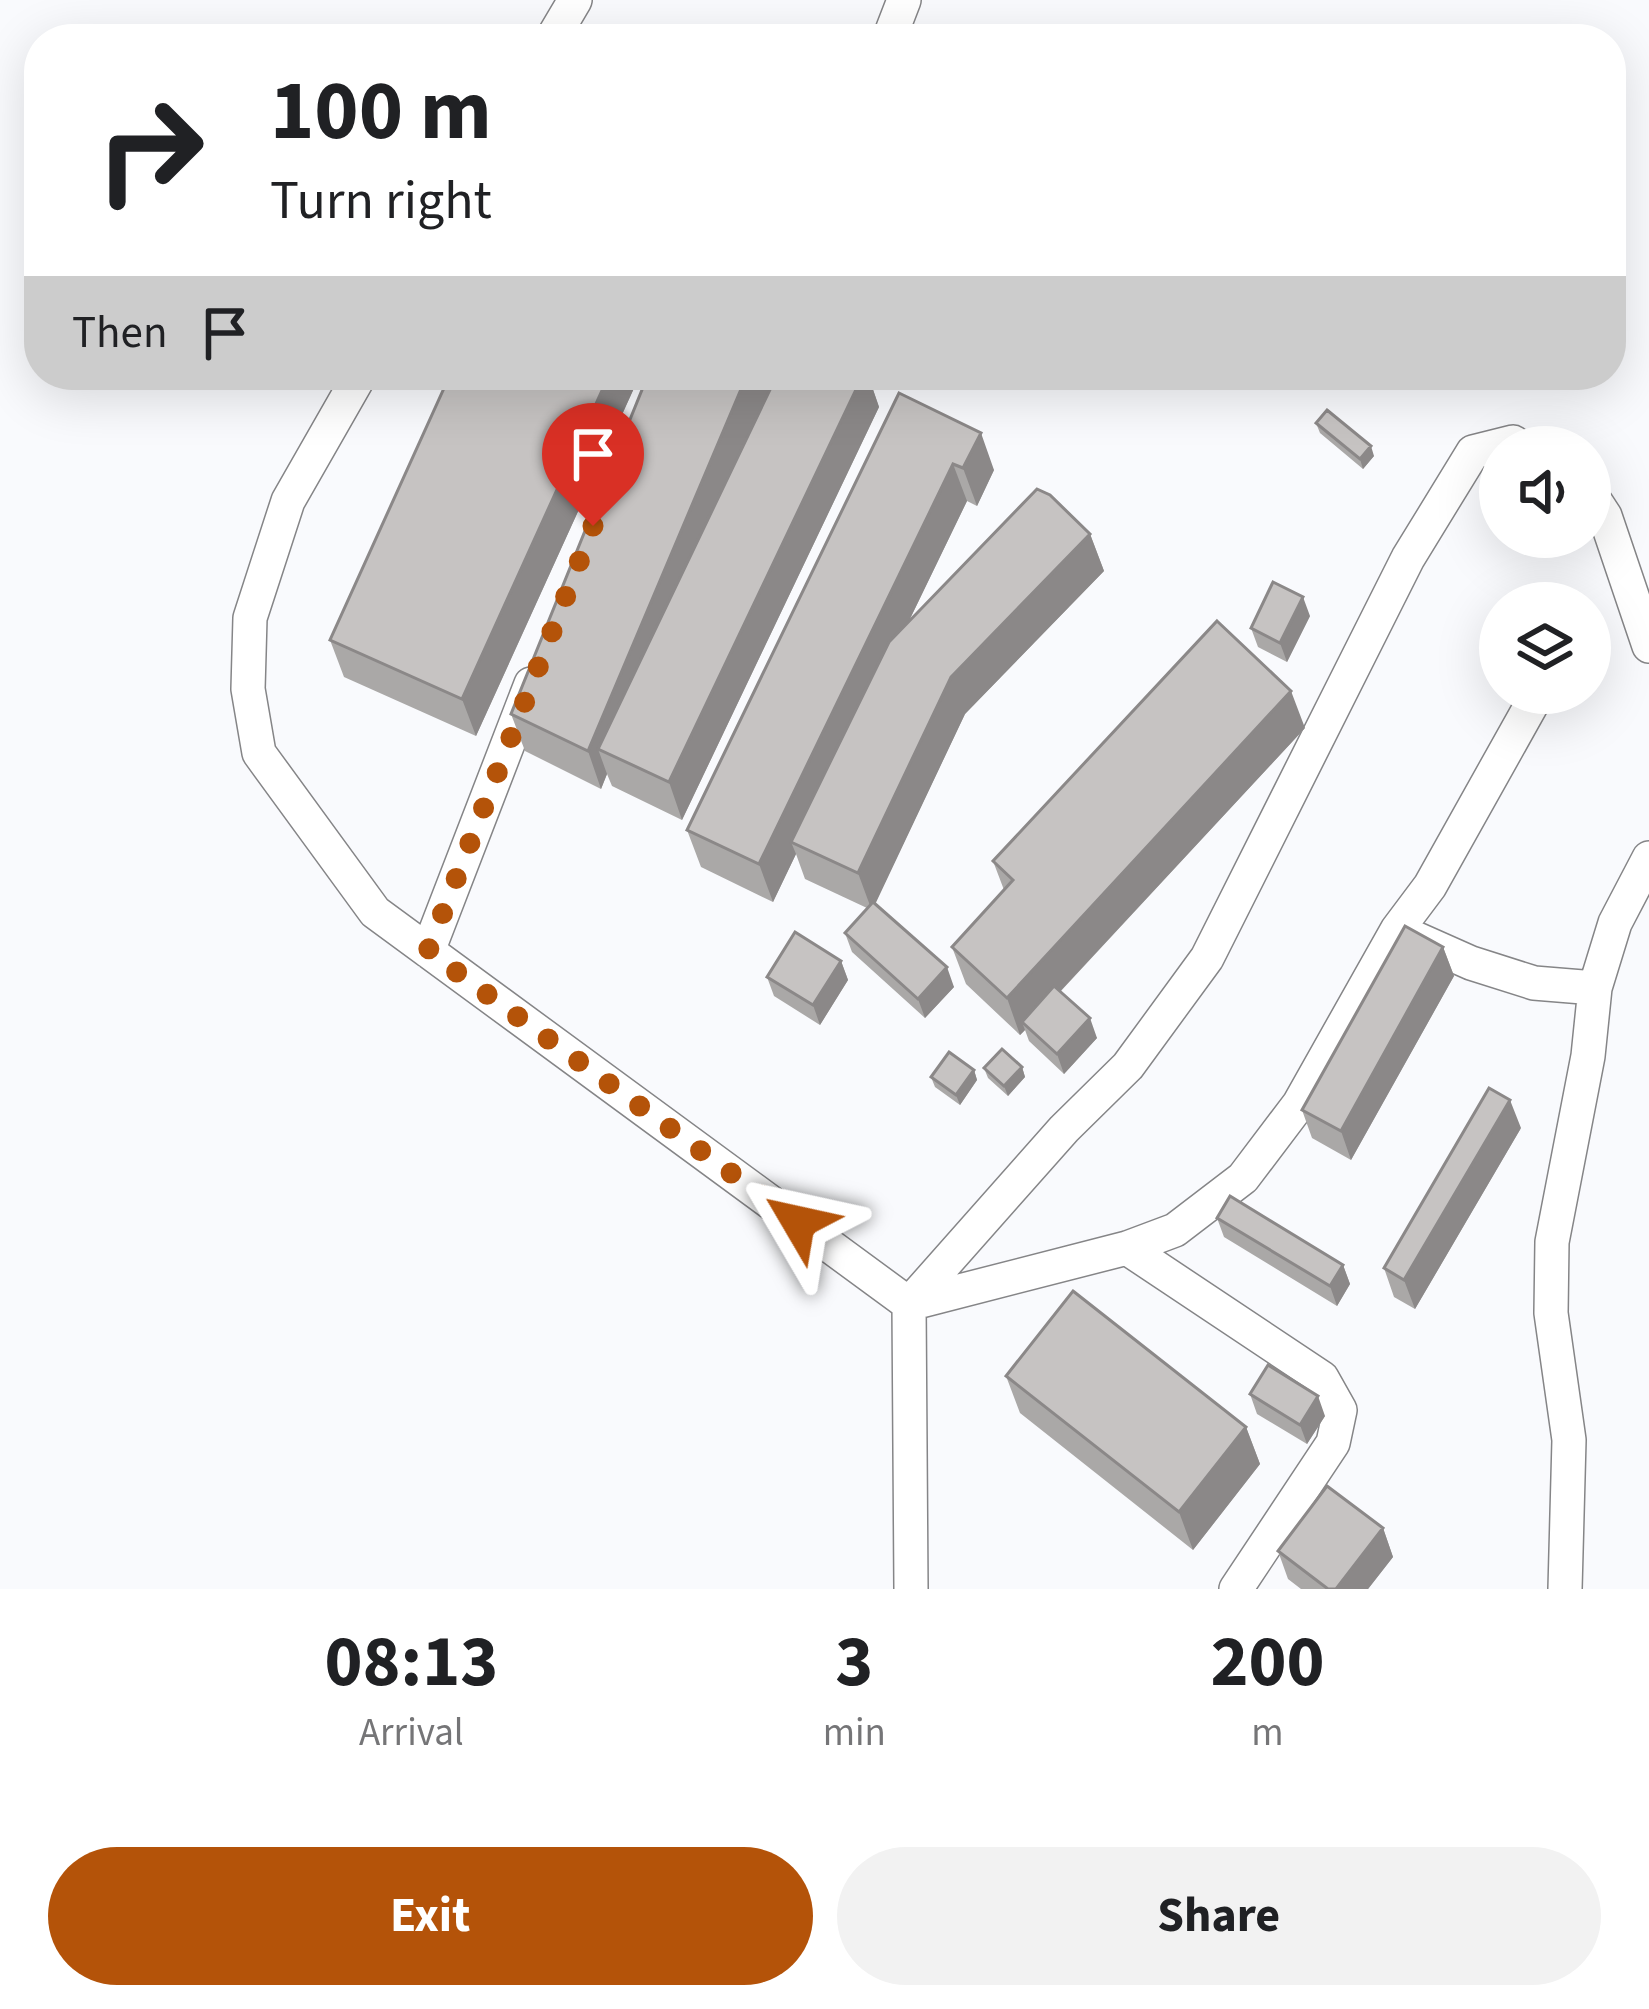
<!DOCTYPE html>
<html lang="en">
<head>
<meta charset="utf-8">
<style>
	:root { --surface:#fff; --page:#f2f2f2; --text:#202124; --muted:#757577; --accent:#b45309 }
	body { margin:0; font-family:"Source Sans 3",sans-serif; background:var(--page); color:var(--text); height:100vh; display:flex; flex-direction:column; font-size:45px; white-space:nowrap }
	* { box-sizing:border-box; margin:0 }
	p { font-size:39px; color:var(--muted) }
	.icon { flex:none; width:66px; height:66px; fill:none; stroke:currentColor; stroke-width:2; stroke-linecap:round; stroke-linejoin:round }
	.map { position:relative; height:1589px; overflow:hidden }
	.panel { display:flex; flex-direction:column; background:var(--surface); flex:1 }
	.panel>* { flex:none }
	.banner { position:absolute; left:24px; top:24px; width:1602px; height:366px; border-radius:48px; box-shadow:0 12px 48px #0002; background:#fff; color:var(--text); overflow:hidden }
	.controls { position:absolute; left:1479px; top:426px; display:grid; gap:24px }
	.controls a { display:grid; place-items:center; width:132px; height:132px; border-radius:50%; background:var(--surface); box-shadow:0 12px 48px #0002; font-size:60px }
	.pin { position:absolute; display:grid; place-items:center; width:102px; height:102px; color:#fff; margin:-123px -51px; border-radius:50% 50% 50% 0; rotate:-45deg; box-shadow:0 0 12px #0007 }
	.pin .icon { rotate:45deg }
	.me { position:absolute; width:132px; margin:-66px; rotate:306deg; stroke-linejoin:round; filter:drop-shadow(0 0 9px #0008) }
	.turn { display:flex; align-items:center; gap:42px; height:252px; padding:0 48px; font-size:54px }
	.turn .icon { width:156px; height:156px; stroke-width:2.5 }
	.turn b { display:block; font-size:84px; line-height:102px }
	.then { display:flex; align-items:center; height:114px; padding:0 48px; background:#0003; gap:24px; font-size:45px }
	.eta { display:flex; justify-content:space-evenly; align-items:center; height:204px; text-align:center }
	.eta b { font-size:72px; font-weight:700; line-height:84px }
	.button { display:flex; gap:24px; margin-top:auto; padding:24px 48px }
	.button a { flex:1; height:138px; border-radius:72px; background:var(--accent); color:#fff; font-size:48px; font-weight:700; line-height:138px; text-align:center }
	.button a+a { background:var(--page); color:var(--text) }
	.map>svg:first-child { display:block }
</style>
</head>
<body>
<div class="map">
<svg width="1649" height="1589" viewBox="0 0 1649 1589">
	<rect width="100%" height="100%" fill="#f9fafd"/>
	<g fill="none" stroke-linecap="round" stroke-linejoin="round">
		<g stroke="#858587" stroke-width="36">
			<path id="minor" d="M552,39L575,0
				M889,39L904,0
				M360,375L288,501L250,618L248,689L259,753L375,912L909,1304
				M1590,493L1605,516L1649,646
				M1408,935L1471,963L1534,983L1595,988
				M428,951L531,684
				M1127,1248L1322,1378L1340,1410L1333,1443L1236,1589
				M909,1304L1127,1248L1175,1230L1243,1178L1299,1104L1397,930L1430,886L1538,693
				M911,1589L909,1304L1064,1129L1128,1066L1207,958L1408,558L1473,452L1513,442L1520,447
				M1565,1589L1569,1440L1551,1313L1552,1242L1588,1056L1595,988L1615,923L1649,858"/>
		</g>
		<use href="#minor" stroke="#fff" stroke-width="33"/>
	</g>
	<path fill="#aaa8a7" d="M450,375H640L476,736L344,677L330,640Z
		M777,375H868L879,407L682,820L612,786L607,774L601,789L525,751L511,714Z
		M899,393L994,470L977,506L967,501L909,621L1090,534L1104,571L965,714L875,903L954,987L925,1018L852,952L845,933L867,908L805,879L796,854L773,902L701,867L687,830Z
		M1316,423L1374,456L1363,469L1320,433Z
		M1310,616L1287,662L1258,647L1251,628Z
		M1305,728L1060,992L1097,1038L1064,1074L1029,1041L1025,1030L1020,1035L966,984L952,947L1004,890L993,861Z
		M1443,947L1454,976L1351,1160L1312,1138L1302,1110Z
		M841,961L848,980L820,1025L774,996L767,977Z
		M1022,1067L1025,1077L1008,1096L988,1078L984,1068Z
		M974,1070L977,1080L960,1105L935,1087L931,1077Z
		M1521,1128L1415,1309L1394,1297L1384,1268Z
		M1217,1218L1343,1265L1350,1284L1337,1306L1224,1237Z
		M1006,1376L1246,1427L1260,1464L1193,1550L1020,1413Z
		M1250,1394L1325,1416L1307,1444L1257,1414Z
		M1383,1528L1393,1557L1368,1589H1301L1288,1579L1278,1551Z"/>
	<path fill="#8b8888" d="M609,375H640L476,736L462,699Z
		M747,375H777L598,749L607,774L601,789L588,751Z
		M863,375H868L879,407L682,820L669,782Z
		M981,433L994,470L977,506L963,468Z
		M1371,446L1374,456L1363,469L1360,459Z
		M953,464L967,501L800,846L791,842L796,854L773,902L759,864Z
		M1090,534L1104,571L965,714L872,911L858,873L951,677Z
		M1303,597L1310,616L1287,662L1280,643Z
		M1291,691L1305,728L1027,1027L1022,1022L1025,1030L1020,1035L1007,998Z
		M1443,947L1454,976L1351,1160L1341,1131Z
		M841,961L848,980L820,1025L813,1005Z
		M947,967L954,987L925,1018L918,999Z
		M1090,1018L1097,1038L1064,1074L1057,1054Z
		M1022,1067L1025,1077L1008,1096L1004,1086Z
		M974,1070L977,1080L960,1105L956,1095Z
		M1510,1100L1521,1128L1415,1309L1404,1280Z
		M1343,1265L1350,1284L1337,1306L1330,1286Z
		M1318,1396L1325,1416L1307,1444L1300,1425Z
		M1246,1427L1260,1464L1193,1550L1179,1512Z
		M1383,1528L1393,1557L1368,1589H1336Z"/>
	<path fill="#c6c3c2" stroke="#8b8888" stroke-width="3" d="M450,375H609L462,699L330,640Z
		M648,375H747L588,751L511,714Z
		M777,375H863L669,782L598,749Z
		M899,393L981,433L963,468L953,464L759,864L687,830Z
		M1327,410L1371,446L1360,459L1316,423Z
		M1037,489L1050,495L1090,534L951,677L858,873L791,842L889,642Z
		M1273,582L1303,597L1280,643L1251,628Z
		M1217,621L1291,691L1007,998L952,947L1013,880L993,861Z
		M873,902L947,967L918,999L845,933Z
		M1405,926L1443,947L1341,1131L1302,1110Z
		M795,932L841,961L813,1005L767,977Z
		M1054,986L1090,1018L1057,1054L1022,1022Z
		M1002,1049L1022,1067L1004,1086L984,1068Z
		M949,1052L974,1070L956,1095L931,1077Z
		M1489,1088L1510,1100L1404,1280L1384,1268Z
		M1230,1196L1343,1265L1330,1286L1217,1218Z
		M1073,1291L1246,1427L1179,1512L1006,1376Z
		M1268,1365L1318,1396L1300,1425L1250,1394Z
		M1327,1486L1383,1528L1336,1589H1328L1278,1551Z"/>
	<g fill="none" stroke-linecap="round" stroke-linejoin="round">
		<path stroke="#b45309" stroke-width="21" stroke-dasharray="0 37.8" d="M593,526L428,951L798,1222"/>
	</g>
</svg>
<div class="controls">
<a><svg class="icon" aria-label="sound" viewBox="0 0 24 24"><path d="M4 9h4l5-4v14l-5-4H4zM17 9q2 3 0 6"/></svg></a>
<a><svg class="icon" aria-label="layers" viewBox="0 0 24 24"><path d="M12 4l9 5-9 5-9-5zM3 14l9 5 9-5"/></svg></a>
</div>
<div class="pin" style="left:593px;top:526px;background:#d93025"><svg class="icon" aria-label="arrive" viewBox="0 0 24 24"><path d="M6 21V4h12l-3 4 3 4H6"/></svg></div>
<svg class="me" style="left:798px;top:1222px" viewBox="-20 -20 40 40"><path d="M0-17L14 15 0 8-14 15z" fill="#b45309" stroke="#fff" stroke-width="4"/></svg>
<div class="banner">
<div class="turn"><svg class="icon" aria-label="right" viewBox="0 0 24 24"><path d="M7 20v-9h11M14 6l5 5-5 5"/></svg><div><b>100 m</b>Turn right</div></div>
<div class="then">Then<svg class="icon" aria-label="arrive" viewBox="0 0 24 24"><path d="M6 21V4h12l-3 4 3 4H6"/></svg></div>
</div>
</div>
<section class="panel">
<div class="eta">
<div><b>08:13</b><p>Arrival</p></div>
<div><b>3</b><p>min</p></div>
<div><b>200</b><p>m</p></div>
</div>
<div class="button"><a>Exit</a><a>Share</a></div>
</section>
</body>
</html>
